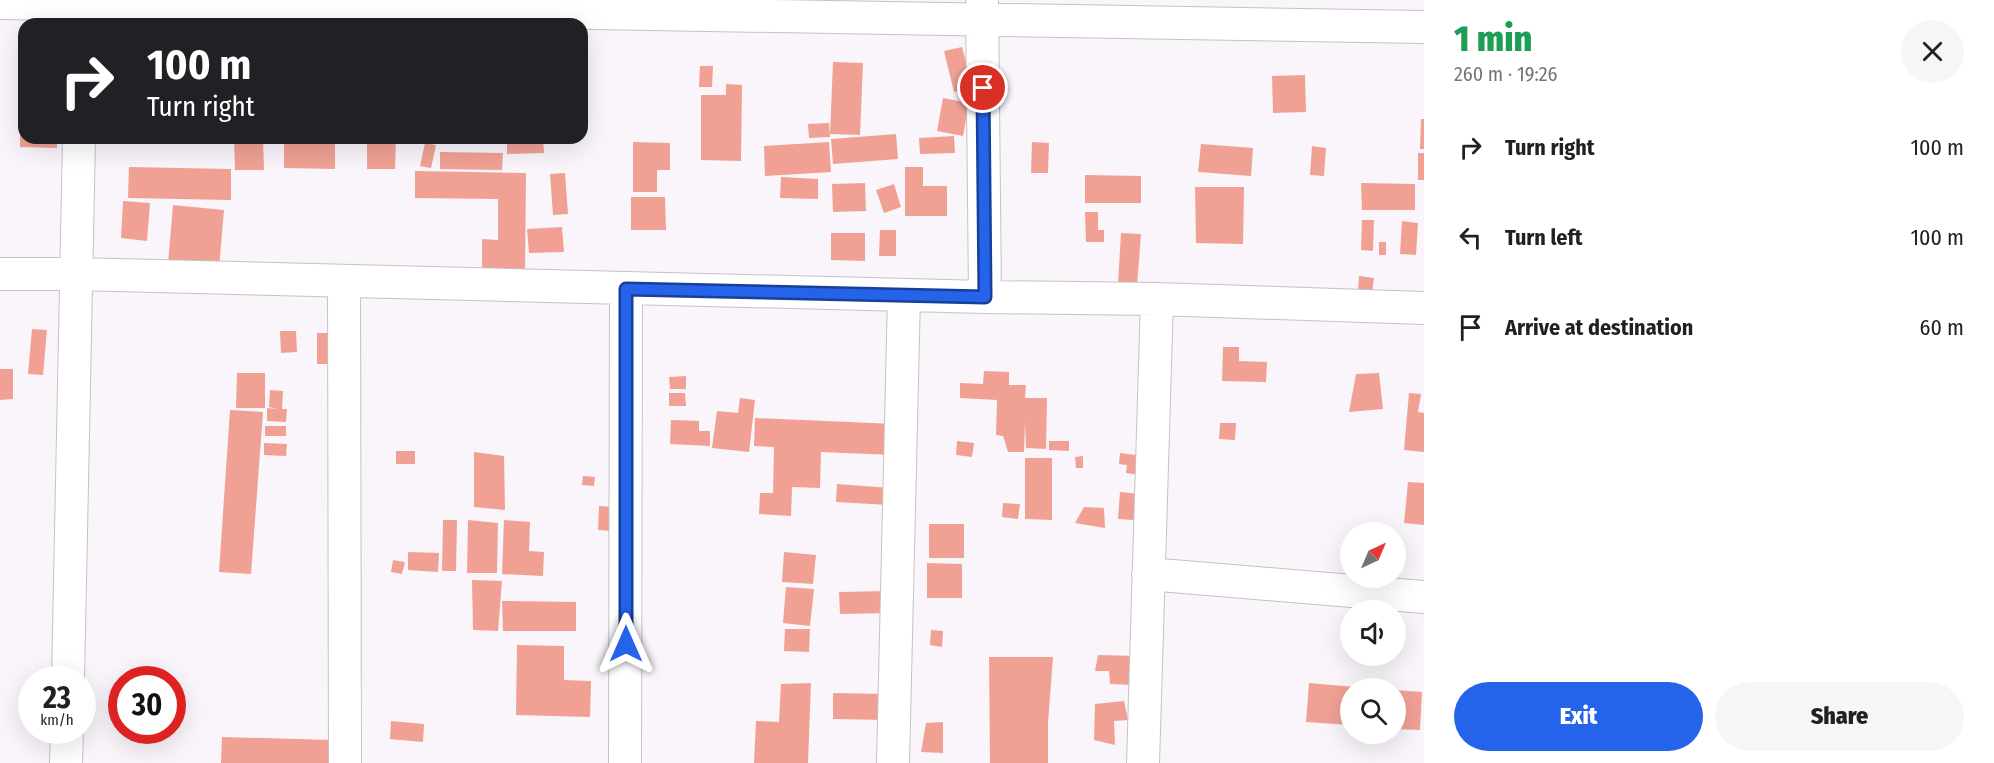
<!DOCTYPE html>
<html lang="en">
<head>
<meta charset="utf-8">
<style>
	:root { --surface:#fff; --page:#f6f6f6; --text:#202124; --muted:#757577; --accent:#2563eb }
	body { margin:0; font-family:"Fira Sans Condensed",sans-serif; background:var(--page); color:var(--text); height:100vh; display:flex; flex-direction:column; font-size:22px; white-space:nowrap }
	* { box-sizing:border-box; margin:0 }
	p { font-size:20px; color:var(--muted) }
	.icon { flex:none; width:33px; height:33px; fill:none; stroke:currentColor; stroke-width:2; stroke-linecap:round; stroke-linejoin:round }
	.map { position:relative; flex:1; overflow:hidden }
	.side { display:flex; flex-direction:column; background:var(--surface); width:570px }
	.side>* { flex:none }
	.hud { position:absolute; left:18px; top:18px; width:570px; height:126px; border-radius:18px; box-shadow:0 6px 24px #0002; background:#202124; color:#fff; overflow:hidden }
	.needle { width:39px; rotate:44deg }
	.buttons { position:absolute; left:1340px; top:522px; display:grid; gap:12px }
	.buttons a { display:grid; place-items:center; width:66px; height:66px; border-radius:50%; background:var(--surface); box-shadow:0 6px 24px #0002; font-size:30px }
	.speed { position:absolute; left:18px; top:666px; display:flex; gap:12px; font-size:30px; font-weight:700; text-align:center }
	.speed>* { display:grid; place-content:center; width:78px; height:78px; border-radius:50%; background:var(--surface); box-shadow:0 6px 24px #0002; line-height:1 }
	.speed small { font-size:15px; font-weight:400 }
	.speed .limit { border:9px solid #d22; background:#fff; color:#111 }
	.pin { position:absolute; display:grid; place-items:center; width:51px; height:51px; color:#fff; margin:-26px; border:3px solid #fff; border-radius:50%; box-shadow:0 2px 6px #0007 }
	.me { position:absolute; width:66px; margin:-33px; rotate:0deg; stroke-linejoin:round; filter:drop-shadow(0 0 4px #0008) }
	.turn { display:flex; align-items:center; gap:21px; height:126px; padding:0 30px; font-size:27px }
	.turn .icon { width:78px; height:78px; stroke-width:2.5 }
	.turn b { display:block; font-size:42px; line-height:51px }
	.round { display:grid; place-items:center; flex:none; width:63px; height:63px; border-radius:32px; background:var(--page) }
	.headline { display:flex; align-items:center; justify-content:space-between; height:102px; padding:0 30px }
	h1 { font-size:36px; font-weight:800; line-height:45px; color:#1e9e55 }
	.action { display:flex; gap:12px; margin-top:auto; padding:12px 30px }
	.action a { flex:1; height:69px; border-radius:36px; background:var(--accent); color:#fff; font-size:24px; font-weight:800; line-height:69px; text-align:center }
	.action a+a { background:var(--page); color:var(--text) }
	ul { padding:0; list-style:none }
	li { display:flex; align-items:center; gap:18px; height:90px; padding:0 30px }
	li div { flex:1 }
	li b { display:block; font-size:22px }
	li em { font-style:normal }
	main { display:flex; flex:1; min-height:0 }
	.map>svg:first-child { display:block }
</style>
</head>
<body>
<main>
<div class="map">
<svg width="1424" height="763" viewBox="0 0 1424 763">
	<rect width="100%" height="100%" fill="#f9f5fa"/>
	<path fill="#f0a194" d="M962,47L973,87L954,92L944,51Z
		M833,62L863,63L860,135L830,134Z
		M700,66H713L712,87H699Z
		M1305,75L1306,112L1273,113L1272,76Z
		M726,84L742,85L741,161L701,160V95H726Z
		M943,98L969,103L963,136L937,131Z
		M1421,119H1424V149H1420Z
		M20,122H24V138H57V148L20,147Z
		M829,123L830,137L809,138L808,124Z
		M896,134L898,159L833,164L831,139Z
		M954,136L955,153L920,154L919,138Z
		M234,138H263L264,170H235Z
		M367,138H396L395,169H367Z
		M507,138H543L544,153L507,154Z
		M284,139L335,140V169L284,168Z
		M633,142L670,143V170H657V192H633Z
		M829,142L831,172L765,176L764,146Z
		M1032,142L1049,143L1048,173H1031Z
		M425,143L436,145L431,168L420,166Z
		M1201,144L1253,148L1251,176L1198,172Z
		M1312,146L1326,148L1324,176L1310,175Z
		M440,152L503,153L502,170L440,169Z
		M1418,153H1424V180H1418Z
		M129,167L231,169V200L128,198Z
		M905,167H923V186H947V216H905Z
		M415,171L526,173L525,278L482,277V239L498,240V199L415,198Z
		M565,173L568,214L553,215L550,174Z
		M1085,175L1141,176V203H1085Z
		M781,177L818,179V199L780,198Z
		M865,183L866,211L833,212L832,184Z
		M1361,183L1415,184V210H1362Z
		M894,184L901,207L884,213L876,190Z
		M1195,187H1244L1243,244L1196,243Z
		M631,197H665L666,230H631Z
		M123,201L150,203L147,241L121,238Z
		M173,205L224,210L219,268L168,264Z
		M1085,212H1098V230H1104V242H1086Z
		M1362,220H1374L1373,251L1361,250Z
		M1402,221L1418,223L1416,255L1400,254Z
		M562,227L564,252L529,253L527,229Z
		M880,230H896V256H879Z
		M831,233H865V261L831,260Z
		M1121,233L1141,234L1137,286L1118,284Z
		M1379,242H1386V255H1379Z
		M1359,276L1374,278L1372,293L1358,291Z
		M32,329L47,330L43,375L28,374Z
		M280,331H296L297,352L281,353Z
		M317,333H342V364H317Z
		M1223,347H1239V361L1267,362L1266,382L1222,381Z
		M0,369H13V399L0,400Z
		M984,371L1009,372V385H1026L1025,398H1047L1046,449L1026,448L1025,422L1024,452H1008L1003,436L996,435L997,400L960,398V383L983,384Z
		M237,373H265V408H236Z
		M1379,373L1383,409L1349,412L1356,374Z
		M686,376V389H670L669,377Z
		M270,390L283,391L282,409H287L286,422L267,421V408L278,409L269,407Z
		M669,393H685L686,406H669Z
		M1409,393L1421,394L1418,412L1424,413V452L1404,450Z
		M740,398L755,400L749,452L712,448L717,411L738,413Z
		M230,410L263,412L251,574L219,572Z
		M755,418L895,424L894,455L821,452L820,488L792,487L791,516L759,514L760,493H773L774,447L754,446Z
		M671,420L699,421V431H710V446L670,444Z
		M1220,423H1236L1235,440L1219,439Z
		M265,426H286V436H265Z
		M957,441L974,443L972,457L956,455Z
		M1049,441H1069V451L1049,450Z
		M264,443L287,444L286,456L264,455Z
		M396,451H415V464H396Z
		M474,452L504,456L505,510L474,507Z
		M1120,453L1151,457L1149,476L1126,473L1127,465L1119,464Z
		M1083,456V468H1076L1075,457Z
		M1025,458H1052V520L1025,519Z
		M583,476L595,477L594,486L582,485Z
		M1408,482L1424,483V525L1404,523Z
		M837,484L891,488L889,505L836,502Z
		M1120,492L1150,495L1148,521L1118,519Z
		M1003,503L1020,504L1018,519L1002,517Z
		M599,506L614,507L613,531L598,530Z
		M1084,507L1104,508L1105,528L1075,523Z
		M443,520H457L456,571H442Z
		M468,520L498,523L497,573H467Z
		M504,520L530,522L529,551L544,552L543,576L502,574Z
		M929,524H964V558H929Z
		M408,552L439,553L438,572L408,570Z
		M784,552L816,555L813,584L782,582Z
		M393,560L405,562L402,574L391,572Z
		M927,563L962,564V598H927Z
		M472,580L502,581L498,631L473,630Z
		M786,587L814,589L810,626L783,623Z
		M889,591L890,613L840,614L839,592Z
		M502,601L576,602V631H503Z
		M785,629H810L809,652L784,651Z
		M931,630L943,631L942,647L930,645Z
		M517,645L564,646V680L591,681L590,717L516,715Z
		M1098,655L1137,656L1134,685L1110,684L1109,671H1095Z
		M989,657H1053L1048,723V763H990Z
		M811,683L808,763H754L756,721L779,722L781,684Z
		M1309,683L1355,687V688H1350V725L1306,722Z
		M1395,690L1422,692L1420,730L1395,729Z
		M833,693L887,694V720L833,719Z
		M1124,701L1128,720L1114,721L1115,745L1094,740L1095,704Z
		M391,721L424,724L423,742L390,739Z
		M943,722V753L921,752L926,723Z
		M222,737L332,740L331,763H221Z"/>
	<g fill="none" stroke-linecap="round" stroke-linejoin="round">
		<g stroke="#c6c2c6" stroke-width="34">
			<path id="minor" d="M982,0L985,297
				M0,3L1424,27
				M0,274H76L985,297L1157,299L1424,308
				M344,281L345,763
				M1148,574L1424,597
				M68,680L79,138
				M66,763L67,730
				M625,763L626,289
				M893,763L904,295
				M1143,763L1157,299"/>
		</g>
		<use href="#minor" stroke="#fff" stroke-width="32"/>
	</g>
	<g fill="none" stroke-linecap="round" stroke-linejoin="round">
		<g stroke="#184099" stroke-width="15">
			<path id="route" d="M626,644V289L985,297L983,88"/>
		</g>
		<use href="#route" stroke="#2563eb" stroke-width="10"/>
	</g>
</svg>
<div class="buttons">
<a><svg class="needle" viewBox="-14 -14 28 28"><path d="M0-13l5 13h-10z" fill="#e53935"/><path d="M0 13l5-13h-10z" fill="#757577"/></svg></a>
<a><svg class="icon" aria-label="sound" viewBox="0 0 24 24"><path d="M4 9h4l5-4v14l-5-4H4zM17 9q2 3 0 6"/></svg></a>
<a><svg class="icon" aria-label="search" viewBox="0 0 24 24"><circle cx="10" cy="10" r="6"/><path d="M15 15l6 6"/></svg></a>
</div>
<div class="speed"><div>23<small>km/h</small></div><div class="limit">30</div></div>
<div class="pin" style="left:983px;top:88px;background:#d93025"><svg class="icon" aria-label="arrive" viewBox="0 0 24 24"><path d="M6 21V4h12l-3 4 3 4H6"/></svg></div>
<svg class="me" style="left:626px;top:644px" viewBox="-20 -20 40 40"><path d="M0-17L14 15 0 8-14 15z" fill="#2563eb" stroke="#fff" stroke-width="4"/></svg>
<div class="hud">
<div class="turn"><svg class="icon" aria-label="right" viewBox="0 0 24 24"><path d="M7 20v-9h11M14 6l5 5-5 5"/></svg><div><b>100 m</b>Turn right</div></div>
</div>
</div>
<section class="side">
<div class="headline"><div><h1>1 min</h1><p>260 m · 19:26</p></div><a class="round"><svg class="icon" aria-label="close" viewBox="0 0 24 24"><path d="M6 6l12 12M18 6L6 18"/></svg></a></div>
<ul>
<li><svg class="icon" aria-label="right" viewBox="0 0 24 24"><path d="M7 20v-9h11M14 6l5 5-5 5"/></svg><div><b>Turn right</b></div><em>100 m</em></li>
<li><svg class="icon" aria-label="left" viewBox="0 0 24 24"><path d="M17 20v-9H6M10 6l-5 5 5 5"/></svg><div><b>Turn left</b></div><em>100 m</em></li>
<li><svg class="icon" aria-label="arrive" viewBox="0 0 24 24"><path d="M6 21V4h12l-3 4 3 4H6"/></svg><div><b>Arrive at destination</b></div><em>60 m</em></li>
</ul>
<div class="action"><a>Exit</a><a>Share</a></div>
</section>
</main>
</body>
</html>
